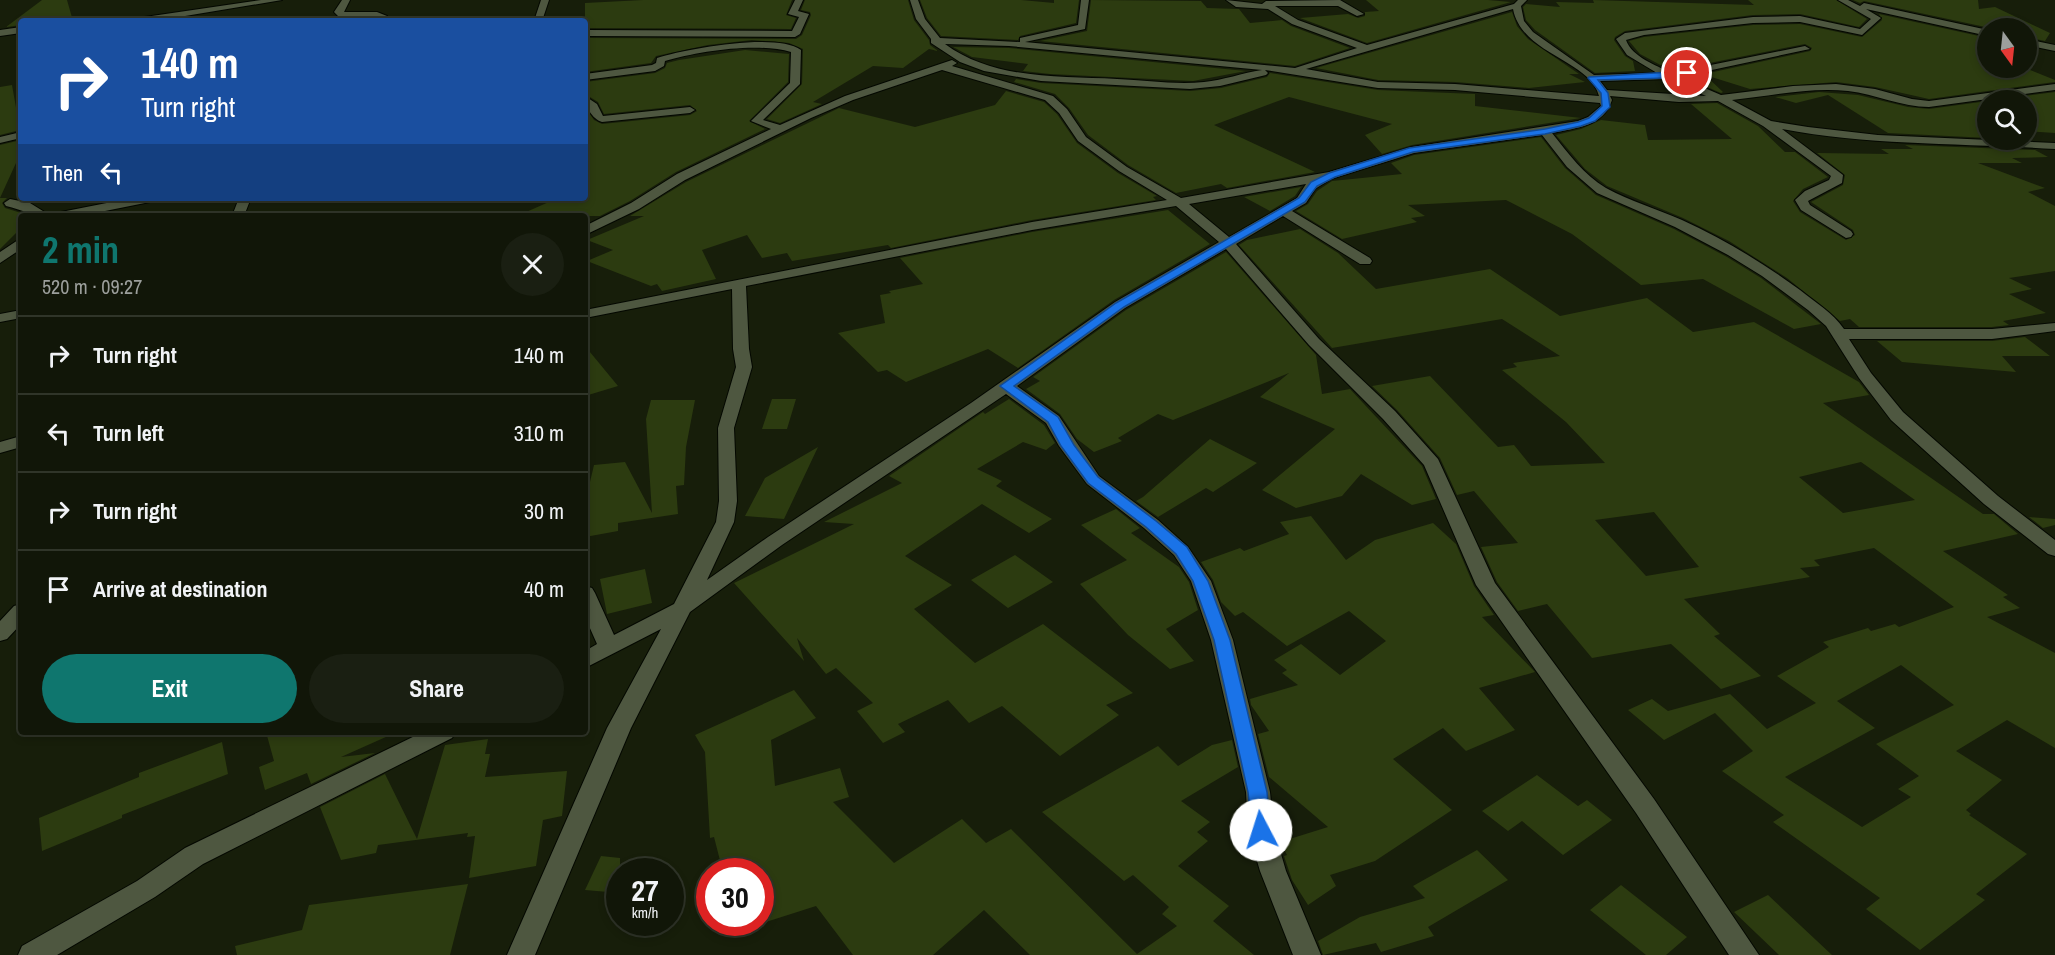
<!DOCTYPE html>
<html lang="en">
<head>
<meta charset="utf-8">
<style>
	:root { --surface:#111608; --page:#1a1f12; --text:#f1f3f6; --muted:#9c9f9c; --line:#303529; --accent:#0f766e }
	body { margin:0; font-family:"Archivo Narrow",sans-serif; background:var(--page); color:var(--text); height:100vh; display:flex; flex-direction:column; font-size:22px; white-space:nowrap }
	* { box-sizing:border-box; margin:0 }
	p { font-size:20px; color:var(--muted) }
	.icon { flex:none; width:33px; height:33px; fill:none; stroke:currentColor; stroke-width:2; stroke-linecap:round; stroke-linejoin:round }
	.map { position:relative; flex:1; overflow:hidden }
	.panel { position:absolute; left:18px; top:213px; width:570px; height:522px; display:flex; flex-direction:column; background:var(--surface); border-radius:6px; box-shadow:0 3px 9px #0003,0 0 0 2px var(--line) }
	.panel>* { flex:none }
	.banner { position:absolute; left:18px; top:18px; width:570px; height:183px; border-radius:6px; box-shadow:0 3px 9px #0003,0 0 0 2px var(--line); background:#1a4fa0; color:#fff; overflow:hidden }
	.needle { width:39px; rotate:165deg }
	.fabs { position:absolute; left:1977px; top:18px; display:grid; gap:12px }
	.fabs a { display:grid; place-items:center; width:60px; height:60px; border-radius:50%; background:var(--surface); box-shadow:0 3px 9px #0003,0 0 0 2px var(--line); font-size:30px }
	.speed { position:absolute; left:606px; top:858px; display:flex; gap:12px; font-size:30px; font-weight:700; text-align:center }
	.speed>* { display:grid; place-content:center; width:78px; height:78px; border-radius:50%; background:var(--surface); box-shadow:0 3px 9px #0003,0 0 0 2px var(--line); line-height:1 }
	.speed small { font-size:15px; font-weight:400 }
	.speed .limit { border:9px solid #d22; background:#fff; color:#111 }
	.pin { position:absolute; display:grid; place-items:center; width:51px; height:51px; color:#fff; margin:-26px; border:3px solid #fff; border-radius:50%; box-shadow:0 2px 6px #0007 }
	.me { position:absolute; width:66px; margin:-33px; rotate:355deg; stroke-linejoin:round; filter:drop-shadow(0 0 4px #0008) }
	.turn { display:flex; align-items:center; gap:21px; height:126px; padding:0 24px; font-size:27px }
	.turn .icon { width:78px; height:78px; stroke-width:2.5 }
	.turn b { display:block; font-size:42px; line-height:51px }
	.then { display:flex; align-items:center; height:57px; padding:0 24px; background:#0003; gap:12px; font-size:22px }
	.round { display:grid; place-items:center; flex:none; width:63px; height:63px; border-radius:32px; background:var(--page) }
	.summary { display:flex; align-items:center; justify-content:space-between; height:102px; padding:0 24px }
	h1 { font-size:36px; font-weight:700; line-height:45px; color:var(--accent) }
	.button { display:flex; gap:12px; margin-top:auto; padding:12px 24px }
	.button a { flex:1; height:69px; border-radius:36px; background:var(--accent); color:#fff; font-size:24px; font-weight:700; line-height:69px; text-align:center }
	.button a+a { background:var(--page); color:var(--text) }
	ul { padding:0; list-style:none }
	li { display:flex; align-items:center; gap:18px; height:78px; padding:0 24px; border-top:2px solid var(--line) }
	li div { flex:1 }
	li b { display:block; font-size:22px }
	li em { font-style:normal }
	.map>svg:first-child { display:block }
</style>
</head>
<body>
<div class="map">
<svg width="2055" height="955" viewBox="0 0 2055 955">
	<rect width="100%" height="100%" fill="#171e0a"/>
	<path fill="#2c3b10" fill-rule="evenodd" d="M42,0H67L73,21H21V25L6,27Z
		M643,0H792L786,15L796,18L791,29L585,28V3Z
		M805,0H908L914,20L929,40L930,45L938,51L929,49L903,68L873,66L813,102L822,104L780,123L767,119L802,84L803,49L789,43L752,40L708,45L656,56L651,63L585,72V38L796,39L802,35L811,15L810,12L801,10Z
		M920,0H1021L1054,3V0H1079L1076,23L1020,36L1018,40L941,36L927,18Z
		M1091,0L1201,1L1207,8L1239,9L1250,23L1282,20L1291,26L1350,48L1295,66L1040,41L1087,31Z
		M1366,0H1488L1511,2L1367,43L1300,18L1348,14L1358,18L1365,16V12L1379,11Z
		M1593,0L1754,5L1748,0H1836L1867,19L1859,27L1800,14L1753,15L1625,31L1615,37L1614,40L1625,56L1633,61L1635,71L1595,73L1535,30L1526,20L1523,7L1526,4L1560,7L1556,2L1594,3Z
		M1853,0H1978L1979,9L1995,7L2050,33L2045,41L2026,37V28H1990L1864,1L1860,3Z
		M1512,12L1517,26L1528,39L1579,74H1569L1585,82L1529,88L1455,82L1378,80L1316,68Z
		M1879,14L1988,38V68H2025L2055,80V82L1929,99L1875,87L1836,82L1750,89L1705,75L1723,92L1721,93L1686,78L1810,51L1812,48L1805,44L1679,69H1668L1640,54L1629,41L1644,37L1753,25L1800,24L1862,37L1882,20Z
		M953,47L1009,48L1246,71L1193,81L1050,74L1023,71L1028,64L972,57Z
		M745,50L789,54L788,82L749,121L765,129L676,172L630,201L600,216H517L558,198H585V107L594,120L602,124L690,115L697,111L690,105L604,114L598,102L585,94V82L655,73L665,68L667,63L679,60Z
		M1270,73L1378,90L1475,94V106L1581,118L1412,145L1382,154L1365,135L1392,124L1289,97L1214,125L1315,172L1227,188L1221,184L1176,193L1128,165L1088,135L1069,108L1055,94L1014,82L1016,79L1041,83L1190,91L1221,88L1267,77Z
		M12,85L20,130L0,135V87Z
		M1006,91L1044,102L1057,114L1077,143L1118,173L1157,196L1153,197L1156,200L1032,220L891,248L888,245L792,261L787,253L762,258L747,235L702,250L716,279L662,291L657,284L651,286L587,261L613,250L587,240L644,216H630L686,182L839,108L915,127L995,105Z
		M1819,92L1858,95L1908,107L1929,109L1988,101V138L1888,133L1828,95L1796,103L1775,97Z
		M2055,92V133L2026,131V100H1994Z
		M1717,103L1758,126L1785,152H1795L1828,177L1803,189L1793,201L1800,212L1846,240L1855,235L1853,230L1811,202L1843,185L1845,175L1817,153L1889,154L1881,149H1913L1905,145L2035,150L2048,157L2012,158L2022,163H1978L2045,188L2028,192L2055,206V271L2009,278L2032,289L2009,294L2046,313L2003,321L2009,325L1992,327H1859L1850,319L1840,321L1787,278L1729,241L1683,218L1607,186L1585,169L1556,135L1581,129L1601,120L1645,125L1648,140L1732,139L1691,104Z
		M1541,137L1565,168L1596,195L1674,229L1727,257L1761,278L1821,324L1794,329L1703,279L1641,285L1572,234L1506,200L1408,205L1425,216L1411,218L1417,222L1342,239L1296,211L1308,204L1317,191L1332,181L1402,174L1391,163L1414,155Z
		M21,140V152L0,198H7L2,203L5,208L31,216H21V228L0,249V145Z
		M1301,187L1295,196L1270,211L1244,197Z
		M1168,210L1210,244L1114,300L1018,368L988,349L906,382L887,370L878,372L838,333L885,323L880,295L891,293L889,291L923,284L900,258L1032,232Z
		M1300,229L1338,253L1376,289L1490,269L1560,316L1647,298L1693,332L1754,322L1859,382L1869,395L1823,403L1983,514H1994L2018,534L1943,551L2008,595L2003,597L2020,608L1987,617L2055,653V748L2007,720L1956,751L2002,780L1966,810L1971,814L1969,815L2027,854L1976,894L1985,900L1920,950L1866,909L1880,898L1773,822L1784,815L1722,771L1753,751L1715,713L1664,740L1628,710L1652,699L1668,711L1730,694L1767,729L1816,703L1777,676L1829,647L1823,642L1868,628L1871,631L1895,624L1899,627L1954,607L1874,548L1814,560L1820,566L1800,568L1810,577L1684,599L1720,634L1714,636L1761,676L1721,689L1671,644L1592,658L1547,604L1518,611L1497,582L1481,547L1518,543L1474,491L1457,495L1440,458L1397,410L1372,386L1430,376L1498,447L1514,445L1531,466L1605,463L1566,422L1502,370L1517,367L1513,363L1560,356L1502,319L1332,348L1239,245L1247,240ZM1861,462L1915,500L1843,513L1799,477ZM1654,512L1699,567L1646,576L1595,520ZM1901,665L1954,705L1876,744L1919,776L1898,789L1911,797L1862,827L1785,777L1875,728L1837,701Z
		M1226,252L1316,355L1322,394L1350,389L1422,466L1436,499L1412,505L1361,474L1342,496L1296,508L1262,490L1335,429L1260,397L1289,373L1173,420L1158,414L1118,438L1122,441L1094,452L1077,439L1060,414L1026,389L1040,381L1033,377L1126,310Z
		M2025,337L2050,356H2002L2016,372L1902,362L1877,341H1992Z
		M585,346L618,386L585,396Z
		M772,399H796L787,429H762Z
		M1009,399L1044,425L1055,443L1046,450L1023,442L977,469L1002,481L996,486L1052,519L1029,533L982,504L905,556L952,585L914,609L975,663L1043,624L1133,693L1106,705L1119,715L1060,756L1002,706L969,723L948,700L898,724L905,732L883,743L857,711L873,703L836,668L826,674L797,638L804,661L734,583L854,524L824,522L902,483L889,476L983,412L985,414Z
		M651,400H695L686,447L684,485L676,486L678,514L618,523V531L585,537V503L594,465L625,462L652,513L646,419Z
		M1210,439L1257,463L1213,492L1206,488L1158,517L1136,501L1143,497Z
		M818,447L784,519L745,516L765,478Z
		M1116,509L1140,528L1131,533L1179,567L1189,582L1198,610L1166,629L1194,661L1170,669L1128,635L1080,584L1127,560L1081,525Z
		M1311,516L1346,560L1375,540L1433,523L1456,544L1474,586L1494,615L1482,617L1535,672L1479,688L1515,730L1466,751L1443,728L1393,759L1452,810L1375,861L1330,875L1336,886L1308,905L1292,880L1284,856L1287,855L1280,842L1328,827L1269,777L1258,734L1269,731L1251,705L1250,699L1298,685L1282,673L1287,670L1274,660L1301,644L1340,675L1386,641L1349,611L1287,646L1243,612L1235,616L1221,602L1213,580L1201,562L1240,548L1244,551L1289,534L1280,522Z
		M2029,517L2055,519V525L2043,528Z
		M1015,555L1053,582L1008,608L971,580Z
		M645,569L652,603L607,614L600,579Z
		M794,690L816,718L771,740L775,786L840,768L849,797L833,802L894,863L962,819L986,843L1011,829L1137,954L1177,926L1162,914L1169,907L1133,875L1124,881L1042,812L1158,746L1178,766L1212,745L1232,740L1238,767L1181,801L1210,822L1197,832L1208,841L1178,866L1229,906L1213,921L1254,955H1030L984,910L933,955H853L816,906L760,924V872H723L714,837L710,838L705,752L695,735Z
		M266,732H397L341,757L375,753L311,784L307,773L265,790L259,767L274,761Z
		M488,739L485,754H490L485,777L567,771L562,816L543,820L536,866L469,878L475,836L467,837L468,833L378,845L376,853L341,860L320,807L385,774L417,839L445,745Z
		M222,742L228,774L122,815V818L42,851L39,818L139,777V773Z
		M1537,775L1578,806L1587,800L1612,820L1563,855L1522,821L1508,831L1482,811Z
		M1477,850L1508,880L1428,927L1434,936L1381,952L1376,943L1323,955L1318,941L1360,917L1425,898L1413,886Z
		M601,856L620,858V893L585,890Z
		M468,884L450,955H237L235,946L302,930L309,905Z
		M1621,885L1687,937L1666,955H1646L1590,910Z
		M1768,895L1832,955H1779L1734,912Z"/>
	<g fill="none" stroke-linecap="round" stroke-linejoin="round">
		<g stroke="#040800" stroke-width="2">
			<path id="minor" d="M261,0H282L155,21H134L138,18Z
				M342,0H350L344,12H377L387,16V21H379L376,18L339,17L334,12Z
				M541,0H549L542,21H534Z
				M795,0H803L798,11L809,14L800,34L795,37L585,36V30L792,31L799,17L788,14Z
				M910,0H918L925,19L940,38L1020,42V38L1078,25L1081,0H1089L1085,29L1025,42L1295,68L1357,48L1292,24L1268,9L1236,7L1226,0L1262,4L1266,1L1340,0L1364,14L1357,16L1338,6H1275L1298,20L1367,45L1514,4L1518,0H1527L1521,6L1524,21L1533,32L1594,75L1657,73L1627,55L1616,39L1625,33L1753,17L1800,16L1860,29L1871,19L1838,0H1848L1860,6L1864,3L1988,30V36L1866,9L1881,18L1862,35L1800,22L1753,23L1644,35L1626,40C1632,57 1656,65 1671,73L1805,46L1810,49L1679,77L1721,95L1793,86L1836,84L1875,89L1912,99L1929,101L2055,84V90L1929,107C1902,107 1875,94 1848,91C1809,87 1771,96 1732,100L1771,121L1808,127L1878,135L2055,143V149C1964,143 1872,146 1782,129L1843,175L1842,183L1808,201L1810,205L1851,231L1853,234L1851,237L1846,238L1801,210L1795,200L1805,191L1829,180L1831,176L1763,126L1718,101L1679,102L1610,96L1612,100C1604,126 1577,128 1552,133C1568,153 1584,175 1606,188C1630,201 1657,209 1682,220C1724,239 1763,263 1800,290C1815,302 1833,313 1844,329H1992L2055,323V331L1992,339H1849L1871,373L1903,412L1998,496L2055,540V556L2048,554L1984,504L1891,420L1859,378L1826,326L1808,310L1762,276L1728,255L1675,227L1597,193L1567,167L1542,135L1414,153L1331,179L1315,189L1306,203L1292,211L1370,258L1372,261L1370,264H1360L1283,216L1236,244L1319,339L1395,411L1438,459L1495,583L1654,799L1759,955H1729L1636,813L1476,585L1424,465L1383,419L1309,345L1226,249L1125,308L1017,386L1059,416L1099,476L1158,520L1188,547L1211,581L1233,640L1270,792L1274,830L1286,871L1321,955H1293L1260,871L1248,830L1246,792L1211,640L1191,581L1174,555L1144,528L1087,484L1059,446L1046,423L1006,394L782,545L690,612L631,728L535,955H507L607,728L661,629L585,668V651L597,644L585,617V586L592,588L595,593L614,635L674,604L716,522L719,501L718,428L736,367L733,349L732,289L585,318V310L1032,222L1167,200L1119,171L1078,141L1059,113L1045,100L942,70L853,100L811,118L685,180L639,209L585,235V226L631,203L677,174L771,129L751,121L790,83L791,52C757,42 699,51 665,61L664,66L655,71L585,80V74L652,65L656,63L657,58C686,49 776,32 801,50L800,84L763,120L780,125L845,96L952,60L957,63L952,66L1053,96L1067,109L1086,137L1127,167L1181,198L1329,172L1412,147L1578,121L1588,117L1601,106L1600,103L1455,90L1378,88L1265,70L1268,73L1266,75L1220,86L1190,89L1041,81L984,71L960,62L931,43V39L916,19ZM1513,9C1522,55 1590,60 1599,96L1455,84L1378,82L1306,69ZM945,44L1009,46L1262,70C1242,73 1224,80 1204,82C1175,85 1146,80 1117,79C1059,76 994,80 945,44ZM1668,79L1706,96L1607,90L1600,81ZM1306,184L1297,198L1229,237L1189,204ZM1176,206L1219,242L1115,302L971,403L768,537L707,580L734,522L737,501L734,428L752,367L749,349L746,286L1032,230Z
				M21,27V33L0,36V30Z
				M2026,39L2055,45V51L2026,45Z
				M585,96L597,104L603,116L690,107L695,110L690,113L602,122C592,119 585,106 585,96Z
				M21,132V138L0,143V137Z
				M132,198H156L150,202L80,216H55L61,212Z
				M239,198H251L244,216H232Z
				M10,199L30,203L51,216C34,216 22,210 6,206L4,203Z
				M21,238V249L0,263V252Z
				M21,310V318L0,322V314Z
				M21,436V447L0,453V442Z
				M21,604V624L7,639L0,641V621L14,606Z
				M423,732H456L452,738L203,864L155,897L57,955H18L22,946L137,881L185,848Z"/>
		</g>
		<use href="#minor" fill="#4e5740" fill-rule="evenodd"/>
	</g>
	<path fill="#1a73e8" stroke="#114b97" stroke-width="1.5" d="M1687,71L1690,75L1668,78L1598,80L1608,93L1610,107L1595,121L1581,126L1545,134L1413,152L1335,177L1317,186L1305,202L1124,307L1014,386L1058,417L1074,445L1098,477L1156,521L1187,547L1208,581L1230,640L1267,792L1271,830L1268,835L1261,837L1254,835L1252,830L1248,792L1214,640L1193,581L1176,554L1146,527L1088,483L1061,446L1048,422L1000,386L1116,303L1299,198L1311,182L1329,173L1409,148L1545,129L1578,122L1589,118L1602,106L1601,93L1588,78L1589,77Z"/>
</svg>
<div class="fabs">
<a><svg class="needle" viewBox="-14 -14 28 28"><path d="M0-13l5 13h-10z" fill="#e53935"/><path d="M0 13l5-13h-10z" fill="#9c9f9c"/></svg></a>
<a><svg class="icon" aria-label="search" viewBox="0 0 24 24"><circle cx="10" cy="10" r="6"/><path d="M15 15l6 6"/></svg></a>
</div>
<div class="speed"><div>27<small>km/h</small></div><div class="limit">30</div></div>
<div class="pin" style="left:1687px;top:73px;background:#d93025"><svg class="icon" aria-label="arrive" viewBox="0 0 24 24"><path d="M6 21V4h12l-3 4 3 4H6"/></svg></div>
<svg class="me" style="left:1261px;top:830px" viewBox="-20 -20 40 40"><circle r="19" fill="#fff"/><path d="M0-13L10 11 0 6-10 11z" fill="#1a73e8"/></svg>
<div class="banner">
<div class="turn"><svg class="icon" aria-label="right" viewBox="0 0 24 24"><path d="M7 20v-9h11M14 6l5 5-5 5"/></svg><div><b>140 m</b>Turn right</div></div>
<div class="then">Then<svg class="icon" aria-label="left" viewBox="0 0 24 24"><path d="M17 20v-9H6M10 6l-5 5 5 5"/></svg></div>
</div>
<section class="panel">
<div class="summary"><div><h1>2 min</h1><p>520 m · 09:27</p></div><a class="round"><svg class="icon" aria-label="close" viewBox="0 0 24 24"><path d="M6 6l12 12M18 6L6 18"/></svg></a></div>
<ul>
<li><svg class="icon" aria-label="right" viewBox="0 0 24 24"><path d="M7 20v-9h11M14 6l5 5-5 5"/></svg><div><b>Turn right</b></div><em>140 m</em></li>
<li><svg class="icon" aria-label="left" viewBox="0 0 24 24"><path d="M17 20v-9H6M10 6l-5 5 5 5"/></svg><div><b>Turn left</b></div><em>310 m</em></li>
<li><svg class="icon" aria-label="right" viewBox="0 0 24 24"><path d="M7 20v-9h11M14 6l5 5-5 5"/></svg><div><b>Turn right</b></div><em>30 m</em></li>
<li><svg class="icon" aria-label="arrive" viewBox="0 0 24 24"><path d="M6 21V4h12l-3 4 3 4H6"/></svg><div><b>Arrive at destination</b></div><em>40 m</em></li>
</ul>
<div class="button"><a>Exit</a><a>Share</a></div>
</section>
</div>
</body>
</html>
